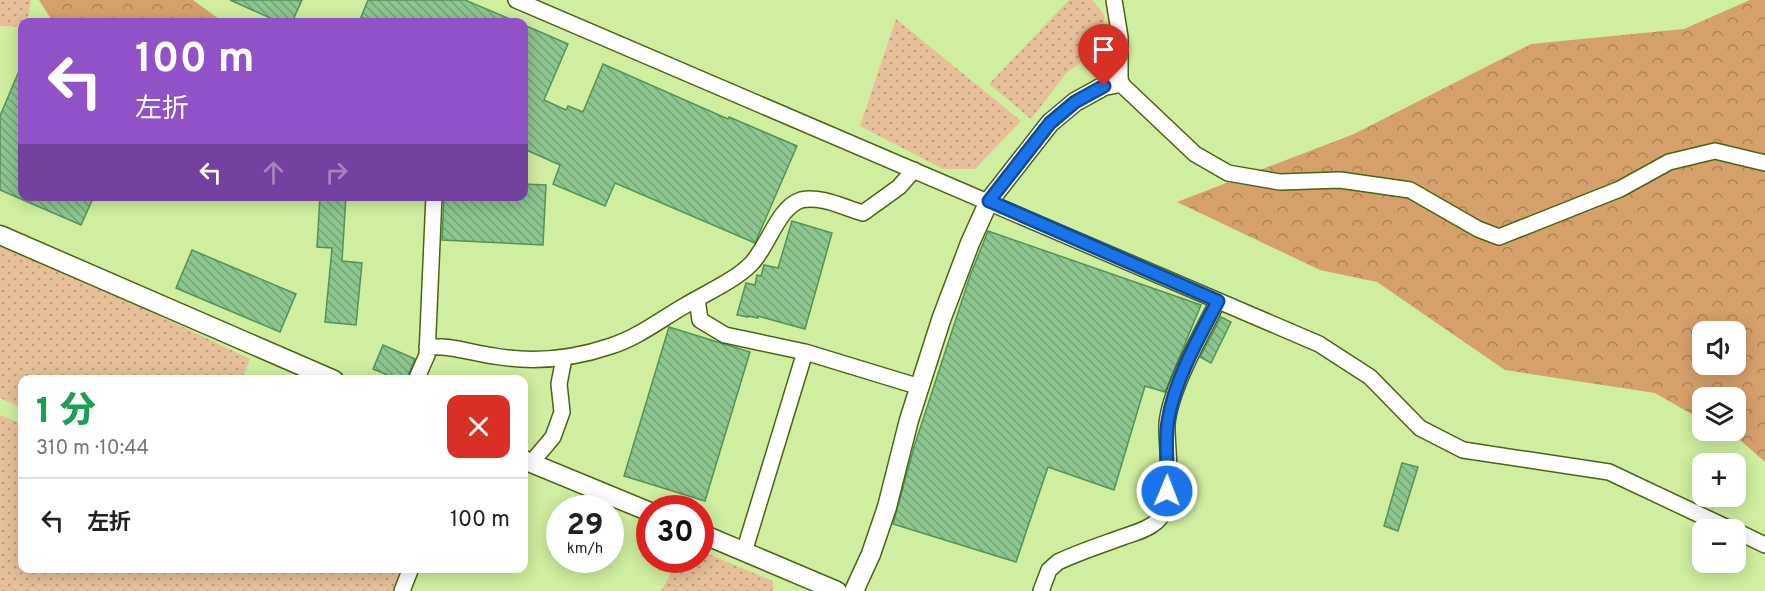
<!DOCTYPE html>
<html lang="ja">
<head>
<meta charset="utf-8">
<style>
	:root { --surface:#fff; --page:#f2f2f2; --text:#202124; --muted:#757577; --line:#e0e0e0 }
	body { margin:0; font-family:Overpass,"Noto Sans JP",sans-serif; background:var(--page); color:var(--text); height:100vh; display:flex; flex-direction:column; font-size:22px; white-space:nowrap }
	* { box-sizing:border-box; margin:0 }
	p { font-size:20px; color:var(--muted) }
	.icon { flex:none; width:33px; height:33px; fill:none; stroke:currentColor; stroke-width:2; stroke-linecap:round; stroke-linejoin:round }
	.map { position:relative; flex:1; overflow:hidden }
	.side { position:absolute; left:18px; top:375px; width:510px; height:198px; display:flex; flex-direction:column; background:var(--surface); border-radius:12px; box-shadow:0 3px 15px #0003 }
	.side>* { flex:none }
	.guide { position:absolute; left:18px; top:18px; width:510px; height:183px; border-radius:12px; box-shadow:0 3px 15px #0003; background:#9152c8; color:#fff; overflow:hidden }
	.buttons { position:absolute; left:1692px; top:321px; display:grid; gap:12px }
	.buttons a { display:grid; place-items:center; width:54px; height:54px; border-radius:12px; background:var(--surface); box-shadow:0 3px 15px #0003; font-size:30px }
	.speed { position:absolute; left:546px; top:495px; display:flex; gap:12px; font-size:30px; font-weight:700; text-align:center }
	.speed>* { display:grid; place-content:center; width:78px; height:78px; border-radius:50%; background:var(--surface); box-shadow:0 3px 15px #0003; line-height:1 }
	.speed small { font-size:15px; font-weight:400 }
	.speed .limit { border:9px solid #d22; background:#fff; color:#111 }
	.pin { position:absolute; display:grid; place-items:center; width:51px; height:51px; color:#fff; margin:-62px -26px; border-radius:50% 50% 50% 0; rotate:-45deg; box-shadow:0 0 6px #0007 }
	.pin .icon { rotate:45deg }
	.me { position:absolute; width:66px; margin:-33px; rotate:1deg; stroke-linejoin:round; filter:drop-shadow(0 0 4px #0008) }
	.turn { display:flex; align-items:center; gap:21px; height:126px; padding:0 18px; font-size:27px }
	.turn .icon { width:78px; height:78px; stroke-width:2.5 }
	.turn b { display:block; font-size:42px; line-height:51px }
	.lanes { display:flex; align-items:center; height:57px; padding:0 18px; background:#0003; justify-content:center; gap:30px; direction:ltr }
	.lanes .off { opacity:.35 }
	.round { display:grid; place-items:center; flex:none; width:63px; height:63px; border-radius:12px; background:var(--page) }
	.head { display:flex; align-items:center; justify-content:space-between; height:102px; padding:0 18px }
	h1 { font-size:36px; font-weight:800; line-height:45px; color:#1e9e55 }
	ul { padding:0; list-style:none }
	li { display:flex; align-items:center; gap:18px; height:84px; padding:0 18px; border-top:2px solid var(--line) }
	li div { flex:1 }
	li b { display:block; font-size:22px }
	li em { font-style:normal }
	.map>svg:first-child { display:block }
</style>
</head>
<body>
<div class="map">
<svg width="1765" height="591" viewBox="0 0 1765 591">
	<defs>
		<pattern id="grass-dots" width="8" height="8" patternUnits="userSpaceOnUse" patternTransform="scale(1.5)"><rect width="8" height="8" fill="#e7c09a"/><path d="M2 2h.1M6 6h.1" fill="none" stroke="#bc9d7d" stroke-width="1.8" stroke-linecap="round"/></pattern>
		<pattern id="forest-crowns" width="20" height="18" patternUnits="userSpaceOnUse" patternTransform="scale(1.5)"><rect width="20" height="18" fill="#d6a06a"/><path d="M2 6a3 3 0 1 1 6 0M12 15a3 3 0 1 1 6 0" fill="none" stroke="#ae8456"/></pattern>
		<pattern id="building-back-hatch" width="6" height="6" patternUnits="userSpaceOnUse" patternTransform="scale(1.5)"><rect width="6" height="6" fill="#8ec690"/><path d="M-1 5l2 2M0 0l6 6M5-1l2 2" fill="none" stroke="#74a275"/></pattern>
	</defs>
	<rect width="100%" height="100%" fill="#cfee9f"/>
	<path fill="url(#grass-dots)" d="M0,0H31L27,22H22V27L0,26Z
		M1069,0H1092L1105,16L1099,50L1067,72L1031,119L989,84Z
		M896,19L1021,121L975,169H943L860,126Z
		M0,240L250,359L242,379L22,380V408L0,398Z
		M0,415L22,424V568H393L402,572L393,591H0Z
		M701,551L773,581V591H660C669,581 670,570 679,560H700Z"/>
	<path fill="url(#forest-crowns)" fill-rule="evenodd" d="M39,0H193L223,22H53Z
		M1750,0H1765V462L1740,440L1722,431L1736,430V398H1702V420L1655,393L1505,370L1377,282L1320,270L1177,202L1354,134L1531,44L1684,29ZM1702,332H1736V364H1702Z"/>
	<path fill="url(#building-back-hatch)" stroke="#549258" stroke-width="1.5" d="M230,0H302L292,22H279Z
		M368,0H465L517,22H373L361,17Z
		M524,25L568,44L544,100L566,110L568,106L583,112L603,64L728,119L729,117L797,146L755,243L615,183L605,206L553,184L560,165L524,149Z
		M22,64V196H94L81,225L0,190V116Z
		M524,184L546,185L543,245L442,240L444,196H524Z
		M320,196H346L342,261L362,263L356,325L325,322L332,248L317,247Z
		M792,221L832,233L805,329L758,316V318L748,316V317L737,315L746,283L755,285L757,275L761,276L764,265L778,268Z
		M988,231L1201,305L1165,392L1145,386L1114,490L1048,467L1016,562L893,524L914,447L970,276Z
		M192,250L296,294L280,332L176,288Z
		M1221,317L1231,322L1211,363L1200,357Z
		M669,327L750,352L705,501L624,476Z
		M383,345L415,359L406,380H400L373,369Z
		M1402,463L1418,467L1398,531L1384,526Z"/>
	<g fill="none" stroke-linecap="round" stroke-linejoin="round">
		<g stroke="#4b6414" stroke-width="18">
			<path id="minor" d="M516,0L1319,344L1370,377L1420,428L1463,450L1609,472L1732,530
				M1114,0L1120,37V83L1195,154L1228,173L1280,182L1340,180L1410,190L1478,229L1499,237L1620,189L1669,162L1715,151L1765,163
				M697,299L700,320L725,335L805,352
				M427,347C451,345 471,353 494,356C534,363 573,359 611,346C639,337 661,319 686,305C708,292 734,281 751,264C768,247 778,207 801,200C820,195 845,208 863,213L899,187L914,170
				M416,380L427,355L434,196
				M531,463L553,437L562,412L559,384L564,358
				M1736,531L1765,545
				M744,552L805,352L920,387
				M402,591L411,568
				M1041,591L1049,570L1058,562C1079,552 1101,545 1123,537C1134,533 1147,530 1156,522C1177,506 1166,448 1167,424C1170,389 1202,333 1218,301"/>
		</g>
		<g stroke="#4b6414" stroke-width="21">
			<path id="tertiary" d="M0,235L334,380
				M524,460L650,512
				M700,533L837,591
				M854,591L871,554L887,507L909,420L941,320L970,243L989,201L1050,123L1075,102L1104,86L1120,83"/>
		</g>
		<use href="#minor" stroke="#fff" stroke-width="15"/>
		<use href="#tertiary" stroke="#fff" stroke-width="18"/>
	</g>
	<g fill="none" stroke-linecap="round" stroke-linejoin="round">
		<g stroke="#114b97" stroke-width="15">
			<path id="route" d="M1104,86L1075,102L1050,123L989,201L1218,301C1199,337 1174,381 1168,421C1164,444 1169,468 1167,491"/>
		</g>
		<use href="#route" stroke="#1a73e8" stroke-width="10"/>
	</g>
</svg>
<div class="buttons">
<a><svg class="icon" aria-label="sound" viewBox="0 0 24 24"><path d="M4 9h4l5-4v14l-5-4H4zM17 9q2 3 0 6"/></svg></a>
<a><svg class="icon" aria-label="layers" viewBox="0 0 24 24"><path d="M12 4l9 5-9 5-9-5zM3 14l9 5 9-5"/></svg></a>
<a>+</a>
<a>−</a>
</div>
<div class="speed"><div>29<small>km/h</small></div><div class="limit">30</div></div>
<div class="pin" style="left:1104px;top:86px;background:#d93025"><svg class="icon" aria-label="arrive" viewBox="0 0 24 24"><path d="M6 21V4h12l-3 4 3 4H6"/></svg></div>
<svg class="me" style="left:1167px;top:491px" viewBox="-20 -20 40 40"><circle r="17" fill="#1a73e8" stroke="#fff" stroke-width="3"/><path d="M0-11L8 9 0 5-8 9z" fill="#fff"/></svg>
<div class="guide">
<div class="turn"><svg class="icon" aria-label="left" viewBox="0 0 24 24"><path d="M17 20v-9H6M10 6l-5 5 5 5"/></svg><div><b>100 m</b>左折</div></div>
<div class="lanes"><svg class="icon" aria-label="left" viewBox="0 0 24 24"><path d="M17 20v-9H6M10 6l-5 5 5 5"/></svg><svg class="icon off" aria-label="ahead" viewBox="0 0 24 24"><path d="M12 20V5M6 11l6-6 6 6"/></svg><svg class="icon off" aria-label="right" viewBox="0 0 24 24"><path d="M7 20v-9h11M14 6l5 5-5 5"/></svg></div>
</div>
<section class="side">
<div class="head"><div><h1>1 分</h1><p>310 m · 10:44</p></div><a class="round" style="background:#d93025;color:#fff"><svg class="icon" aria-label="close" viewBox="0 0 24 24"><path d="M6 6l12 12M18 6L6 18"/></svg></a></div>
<ul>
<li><svg class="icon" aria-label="left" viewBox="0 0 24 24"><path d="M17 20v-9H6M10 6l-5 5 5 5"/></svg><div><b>左折</b></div><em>100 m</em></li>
</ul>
</section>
</div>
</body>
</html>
